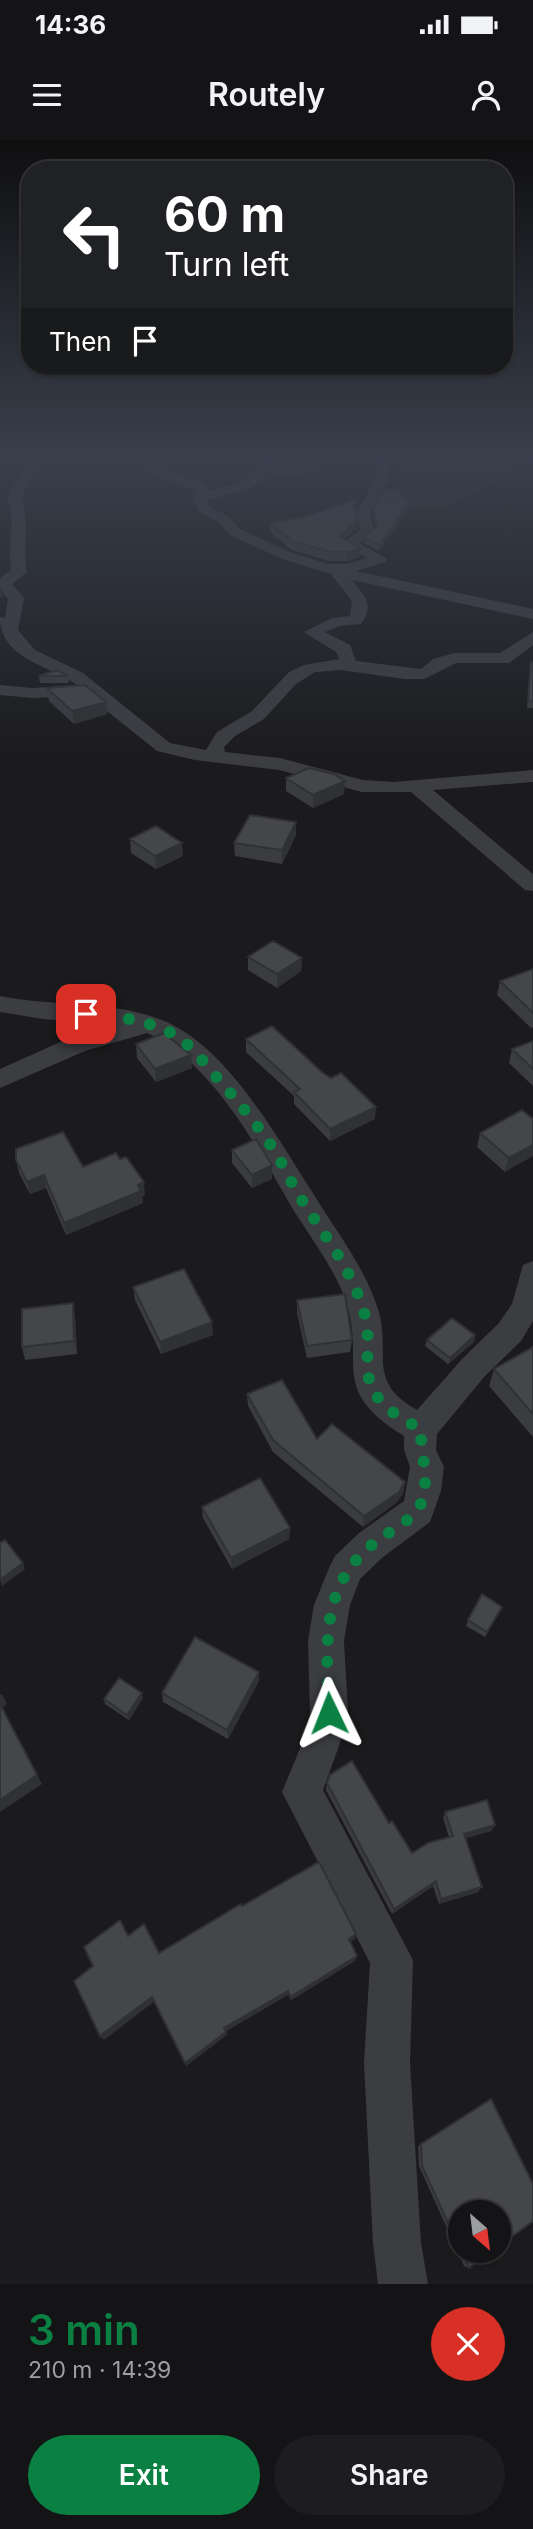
<!DOCTYPE html>
<html lang="en">
<head>
<meta charset="utf-8">
<style>
	:root { --surface:#141416; --page:#1d1d1f; --text:#f1f3f6; --muted:#9d9ea1; --line:#333335; --accent:#0b8043 }
	body { margin:0; font-family:Inter,sans-serif; background:var(--page); color:var(--text); height:100vh; display:flex; flex-direction:column; font-size:26px; white-space:nowrap }
	* { box-sizing:border-box; margin:0 }
	p { font-size:23px; color:var(--muted) }
	.icon { flex:none; width:38px; height:38px; fill:none; stroke:currentColor; stroke-width:2; stroke-linecap:round; stroke-linejoin:round }
	.map { position:relative; height:2144px; overflow:hidden }
	.details { display:flex; flex-direction:column; background:var(--surface); flex:1 }
	.details>* { flex:none }
	.banner { position:absolute; left:21px; top:21px; width:492px; height:214px; border-radius:28px; box-shadow:0 2px 5px #0004,0 0 0 2px var(--line); background:#202124; color:#fff; overflow:hidden }
	.needle { width:46px; rotate:152deg }
	.controls { position:absolute; left:448px; top:2060px; display:grid; gap:14px }
	.controls a { display:grid; place-items:center; width:63px; height:63px; border-radius:50%; background:var(--surface); box-shadow:0 2px 5px #0004,0 0 0 2px var(--line); font-size:35px }
	.pin { position:absolute; display:grid; place-items:center; width:60px; height:60px; color:#fff; margin:-30px; border-radius:14px; box-shadow:0 4px 10px #0006 }
	.me { position:absolute; width:77px; margin:-38px; rotate:358deg; stroke-linejoin:round; filter:drop-shadow(0 0 5px #0008) }
	.turn { display:flex; align-items:center; gap:24px; height:147px; padding:0 28px; font-size:32px }
	.turn .icon { width:91px; height:91px; stroke-width:2.5 }
	.turn b { display:block; font-size:49px; line-height:60px }
	.then { display:flex; align-items:center; height:66px; padding:0 28px; background:#0003; gap:14px; font-size:26px }
	.round { display:grid; place-items:center; flex:none; width:74px; height:74px; border-radius:37px; background:var(--page) }
	.head { display:flex; align-items:center; justify-content:space-between; height:119px; padding:0 28px }
	h1 { font-size:42px; font-weight:600; line-height:52px; color:var(--accent) }
	.cta { display:flex; gap:14px; margin-top:auto; padding:14px 28px }
	.cta a { flex:1; height:80px; border-radius:42px; background:var(--accent); color:#fff; font-size:28px; font-weight:600; line-height:80px; text-align:center }
	.cta a+a { background:var(--page); color:var(--text) }
	.status { display:flex; justify-content:space-between; align-items:center; height:49px; padding:0 35px; background:var(--surface); direction:ltr }
	.status svg { height:19px; fill:currentColor }
	header { display:flex; justify-content:space-between; align-items:center; height:91px; padding:0 28px; background:var(--surface); font-size:32px; font-weight:600 }
	.map>svg:first-child { display:block }
</style>
</head>
<body>
<div class="status"><b>14:36</b><svg viewBox="0 0 49 12"><path d="M0 12V9h3v3zM5 12V6h3v6zM10 12V3h3v9zM15 12V0h3v12zM26 1h20v11H26zM47 4h2v5h-2z"/></svg></div>
<header><svg class="icon" aria-label="menu" viewBox="0 0 24 24"><path d="M4 6h16M4 12h16M4 18h16"/></svg>Routely<svg class="icon" aria-label="person" viewBox="0 0 24 24"><circle cx="12" cy="8" r="4"/><path d="M4 21q1-7 8-7t8 7"/></svg></header>
<div class="map">
<svg width="533" height="2144" viewBox="0 0 533 2144">
	<rect width="100%" height="100%" fill="#1b1b1d"/>
	<path fill="#252d26" d="M406,319H533V322L440,371L413,368L393,350L400,324Z"/>
	<g fill="none" stroke-linecap="round" stroke-linejoin="round">
		<path fill="#3c3d41" fill-rule="evenodd" d="M35,319H49L34,333L21,358C31,385 22,404 27,432L12,444L24,458L18,490L35,510L83,533L170,603L206,610L217,592L252,571L289,532L304,525L339,519L336,512L304,492L332,478L350,476L352,461L331,434L282,419L230,395L218,382L199,372L192,358L197,352L193,349L154,335L134,319H149L164,329L203,343L211,351L240,343L257,329H267V335L250,349L207,360L210,367L228,376L240,389L292,413L329,424H347L367,418L341,404L360,390L356,373L374,341L377,319H389L387,341L370,373L375,391L359,403L387,419L385,422L356,431L533,469V479L352,440C365,457 375,464 361,484L340,486L325,492L350,505L356,521L421,529L433,519L454,513H500L533,492V505L509,523H456L424,539H405L340,530L315,532L296,544L264,579L235,596L224,607L225,612L280,618L363,640L394,642L533,630V642L433,650L533,734V751L525,750L411,652H362L279,630L195,620L157,611L87,555L33,558L0,555V545L33,548L77,545C51,525 0,520 0,477L5,478L8,459L0,449V438L11,430C7,403 17,385 7,358L24,328Z
			M0,856C53,867 111,860 162,880C228,906 279,1001 316,1058C338,1094 365,1128 378,1169C392,1215 365,1240 417,1270L463,1218L499,1183L512,1164L523,1125L533,1121V1181L521,1201L485,1236L437,1294L436,1310L444,1327L441,1351L430,1382L383,1417L360,1439L350,1465L344,1501L348,1573L339,1606L323,1650L413,1820L410,1923L421,2103L428,2144H378L373,2103L364,1923L370,1823L282,1652L301,1606L310,1573L308,1501L314,1465L329,1428L335,1416L359,1393L404,1361L410,1327L404,1310V1296C324,1247 370,1220 343,1154C331,1124 311,1098 294,1071C259,1011 213,922 147,893L85,911L0,948V929L67,899L117,885L43,879L0,872Z"/>
	</g>
	<path fill="#3b3c40" d="M252,319H356V323L280,337L269,327L262,326Z
		M356,359L355,370L358,380L357,389L345,399L361,408L360,417L347,421H329L292,410L270,392V383L307,376Z
		M373,367H410L378,411L364,403V397L376,387L373,373Z
		M531,522L533,523V568H527Z
		M39,536H68L69,543H40Z
		M47,548L106,562L107,574L74,584L49,561Z
		M286,638L344,654L313,668L286,651Z
		M296,695L282,724L235,716L234,703Z
		M130,699L183,716L156,729L131,713Z
		M248,817L302,818L301,831L277,848L248,830Z
		M533,829V887L531,888L497,855L500,841Z
		M246,899L375,979L330,1001L294,964V956L246,912Z
		M533,901V946L509,923L512,909Z
		M136,904L192,928L156,942L137,918Z
		M522,970L505,1032L477,1007L480,993Z
		M232,1010L272,1039L252,1048L232,1023Z
		M16,1020L83,1027L145,1055L142,1056L143,1063L66,1095L46,1048L30,1054L19,1033Z
		M133,1147L213,1195L161,1214L135,1160Z
		M297,1160L352,1200L350,1212L307,1218L297,1173Z
		M75,1176L77,1214L25,1220L22,1207Z
		M475,1195L474,1202L448,1224L425,1206L427,1200Z
		M533,1207V1297L489,1246L494,1229Z
		M247,1254L317,1299L405,1342L403,1354L396,1363L363,1387L273,1312L248,1266Z
		M202,1367L290,1388L289,1399L232,1429L203,1378Z
		M502,1467L485,1497L466,1486L468,1480Z
		M259,1532V1541L228,1599L163,1562L162,1553Z
		M143,1558L129,1580L105,1564L104,1559Z
		M327,1643L412,1713L449,1697L443,1678L445,1672L491,1691L465,1698L478,1752L439,1764L433,1746L392,1774L326,1650Z
		M491,1959L460,2072V2110H492L469,2128L464,2126L419,2026L418,2006Z"/>
	<path fill="#303134" d="M345,319H356V323L280,337V331Z
		M410,361V367L378,411L379,405Z
		M358,380L357,389L339,405V396Z
		M361,408L360,417L347,421V412Z
		M1,447L3,457L0,458V448Z
		M106,562L107,574L74,584L72,571Z
		M345,641L344,654L313,668V655Z
		M296,682V695L282,724V710Z
		M182,703L183,716L156,729L155,716Z
		M302,818L301,831L277,848V834Z
		M191,915L192,928L156,942L155,929Z
		M376,967L375,979L330,1001V989Z
		M533,1005V1016L505,1032L509,1018Z
		M272,1025V1039L252,1048V1035Z
		M44,1035L46,1048L30,1054L27,1042Z
		M144,1042L145,1055L142,1056L143,1063L66,1095L64,1083Z
		M73,1163L75,1176L77,1214L74,1201Z
		M212,1182L213,1195L161,1214L160,1202Z
		M475,1195L474,1202L448,1224L450,1218Z
		M405,1342L403,1354L396,1363L363,1387L364,1376Z
		M290,1388L289,1399L232,1429L231,1418Z
		M23,1423L25,1429L2,1446L0,1440Z
		M259,1532V1541L228,1599L227,1590Z
		M142,1553L143,1558L129,1580L127,1575Z
		M2,1554L7,1564L2,1568L42,1644L0,1672V1555Z
		M495,1685L491,1691L461,1700L464,1694Z
		M436,1741L433,1746L392,1774L394,1769Z
		M482,1747L478,1752L439,1764L441,1759Z
		M356,1794L355,1799L347,1804L349,1799Z
		M357,1816L355,1821L290,1861V1857Z
		M288,1851V1855L225,1892L224,1888Z
		M152,1857L155,1861L104,1900L100,1896Z
		M226,1892L227,1895L186,1926L185,1923Z"/>
	<path fill="#45464a" stroke="#303134" stroke-width="2" d="M260,319H345L280,331L269,321Z
		M395,348L410,361L379,405L364,397L378,386L373,367L381,353Z
		M356,359L354,365L358,380L339,396L361,408L347,412H330L292,401L270,383L307,376Z
		M531,522L533,523V561H528Z
		M57,530L68,536H39Z
		M85,545L106,562L72,571L47,548Z
		M309,628L334,634L345,641L313,655L286,638Z
		M250,675L296,682L282,710L234,703Z
		M156,686L182,703L155,716L130,699Z
		M273,801L302,818L277,834L248,817Z
		M533,829V873L500,841Z
		M272,886L323,933L331,938L341,933L376,967L330,989L294,952L300,949L246,899Z
		M164,893L191,915L155,929L136,904Z
		M533,901V929L512,909Z
		M522,970L533,979V1005L509,1018L480,993Z
		M63,992L83,1027L116,1013L120,1019L126,1017L144,1042L138,1045L141,1051L64,1083L44,1035L27,1042L16,1020V1009Z
		M256,999L272,1025L252,1035L232,1010Z
		M184,1129L212,1182L160,1202L133,1147Z
		M345,1154L352,1200L307,1206L297,1160Z
		M73,1163L74,1201L22,1207V1169Z
		M452,1178L475,1195L450,1218L427,1200Z
		M533,1207V1274L494,1229Z
		M282,1240L317,1299L332,1284L405,1342L399,1352L364,1376L273,1300L247,1254Z
		M260,1338L290,1388L231,1418L202,1367Z
		M5,1400L23,1423L0,1440V1403Z
		M482,1454L502,1467L487,1492L468,1480Z
		M195,1497L259,1532L227,1590L162,1553Z
		M119,1538L142,1553L127,1575L104,1559Z
		M0,1564L37,1635L0,1660Z
		M352,1621L389,1683L392,1681L412,1713L428,1703L453,1696L445,1672L487,1660L495,1685L464,1694L482,1747L441,1759L436,1741L394,1769L327,1643L330,1635Z
		M319,1722L356,1794L349,1799L357,1816L290,1857L288,1851L224,1888L226,1892L185,1923L152,1857L100,1896L74,1841L93,1826L84,1807L120,1780L128,1796L144,1784L159,1813L241,1764L242,1766Z
		M491,1959L533,2044V2081L499,2106V2072H460V2109L422,2026L421,2004Z
		M461,2110H492L469,2128Z"/>
	<linearGradient id="sky" x2="0" y2="1"><stop stop-color="#0f0f10"/><stop offset="0.51" stop-color="#393f4c"/><stop offset="1" stop-color="#393f4c" stop-opacity="0"/></linearGradient>
	<rect width="533" height="620" fill="url(#sky)"/>
	<g fill="none" stroke-linecap="round" stroke-linejoin="round">
		<path stroke="#0b8043" stroke-width="12" stroke-dasharray="0 21.6" d="M86,874C115,876 148,880 173,894C189,904 200,917 211,931C235,958 258,984 277,1015C284,1027 290,1040 297,1052C318,1087 344,1118 359,1157C385,1221 336,1246 421,1289C420,1317 432,1341 419,1368C413,1379 384,1395 373,1404C318,1447 327,1511 329,1573"/>
	</g>
</svg>
<div class="controls">
<a><svg class="needle" viewBox="-14 -14 28 28"><path d="M0-13l5 13h-10z" fill="#e53935"/><path d="M0 13l5-13h-10z" fill="#9d9ea1"/></svg></a>
</div>
<div class="pin" style="left:86px;top:874px;background:#d93025"><svg class="icon" aria-label="arrive" viewBox="0 0 24 24"><path d="M6 21V4h12l-3 4 3 4H6"/></svg></div>
<svg class="me" style="left:329px;top:1573px" viewBox="-20 -20 40 40"><path d="M0-17L14 15 0 8-14 15z" fill="#0b8043" stroke="#fff" stroke-width="4"/></svg>
<div class="banner">
<div class="turn"><svg class="icon" aria-label="left" viewBox="0 0 24 24"><path d="M17 20v-9H6M10 6l-5 5 5 5"/></svg><div><b>60 m</b>Turn left</div></div>
<div class="then">Then<svg class="icon" aria-label="arrive" viewBox="0 0 24 24"><path d="M6 21V4h12l-3 4 3 4H6"/></svg></div>
</div>
</div>
<section class="details">
<div class="head"><div><h1>3 min</h1><p>210 m · 14:39</p></div><a class="round" style="background:#d93025;color:#fff"><svg class="icon" aria-label="close" viewBox="0 0 24 24"><path d="M6 6l12 12M18 6L6 18"/></svg></a></div>
<div class="cta"><a>Exit</a><a>Share</a></div>
</section>
</body>
</html>
